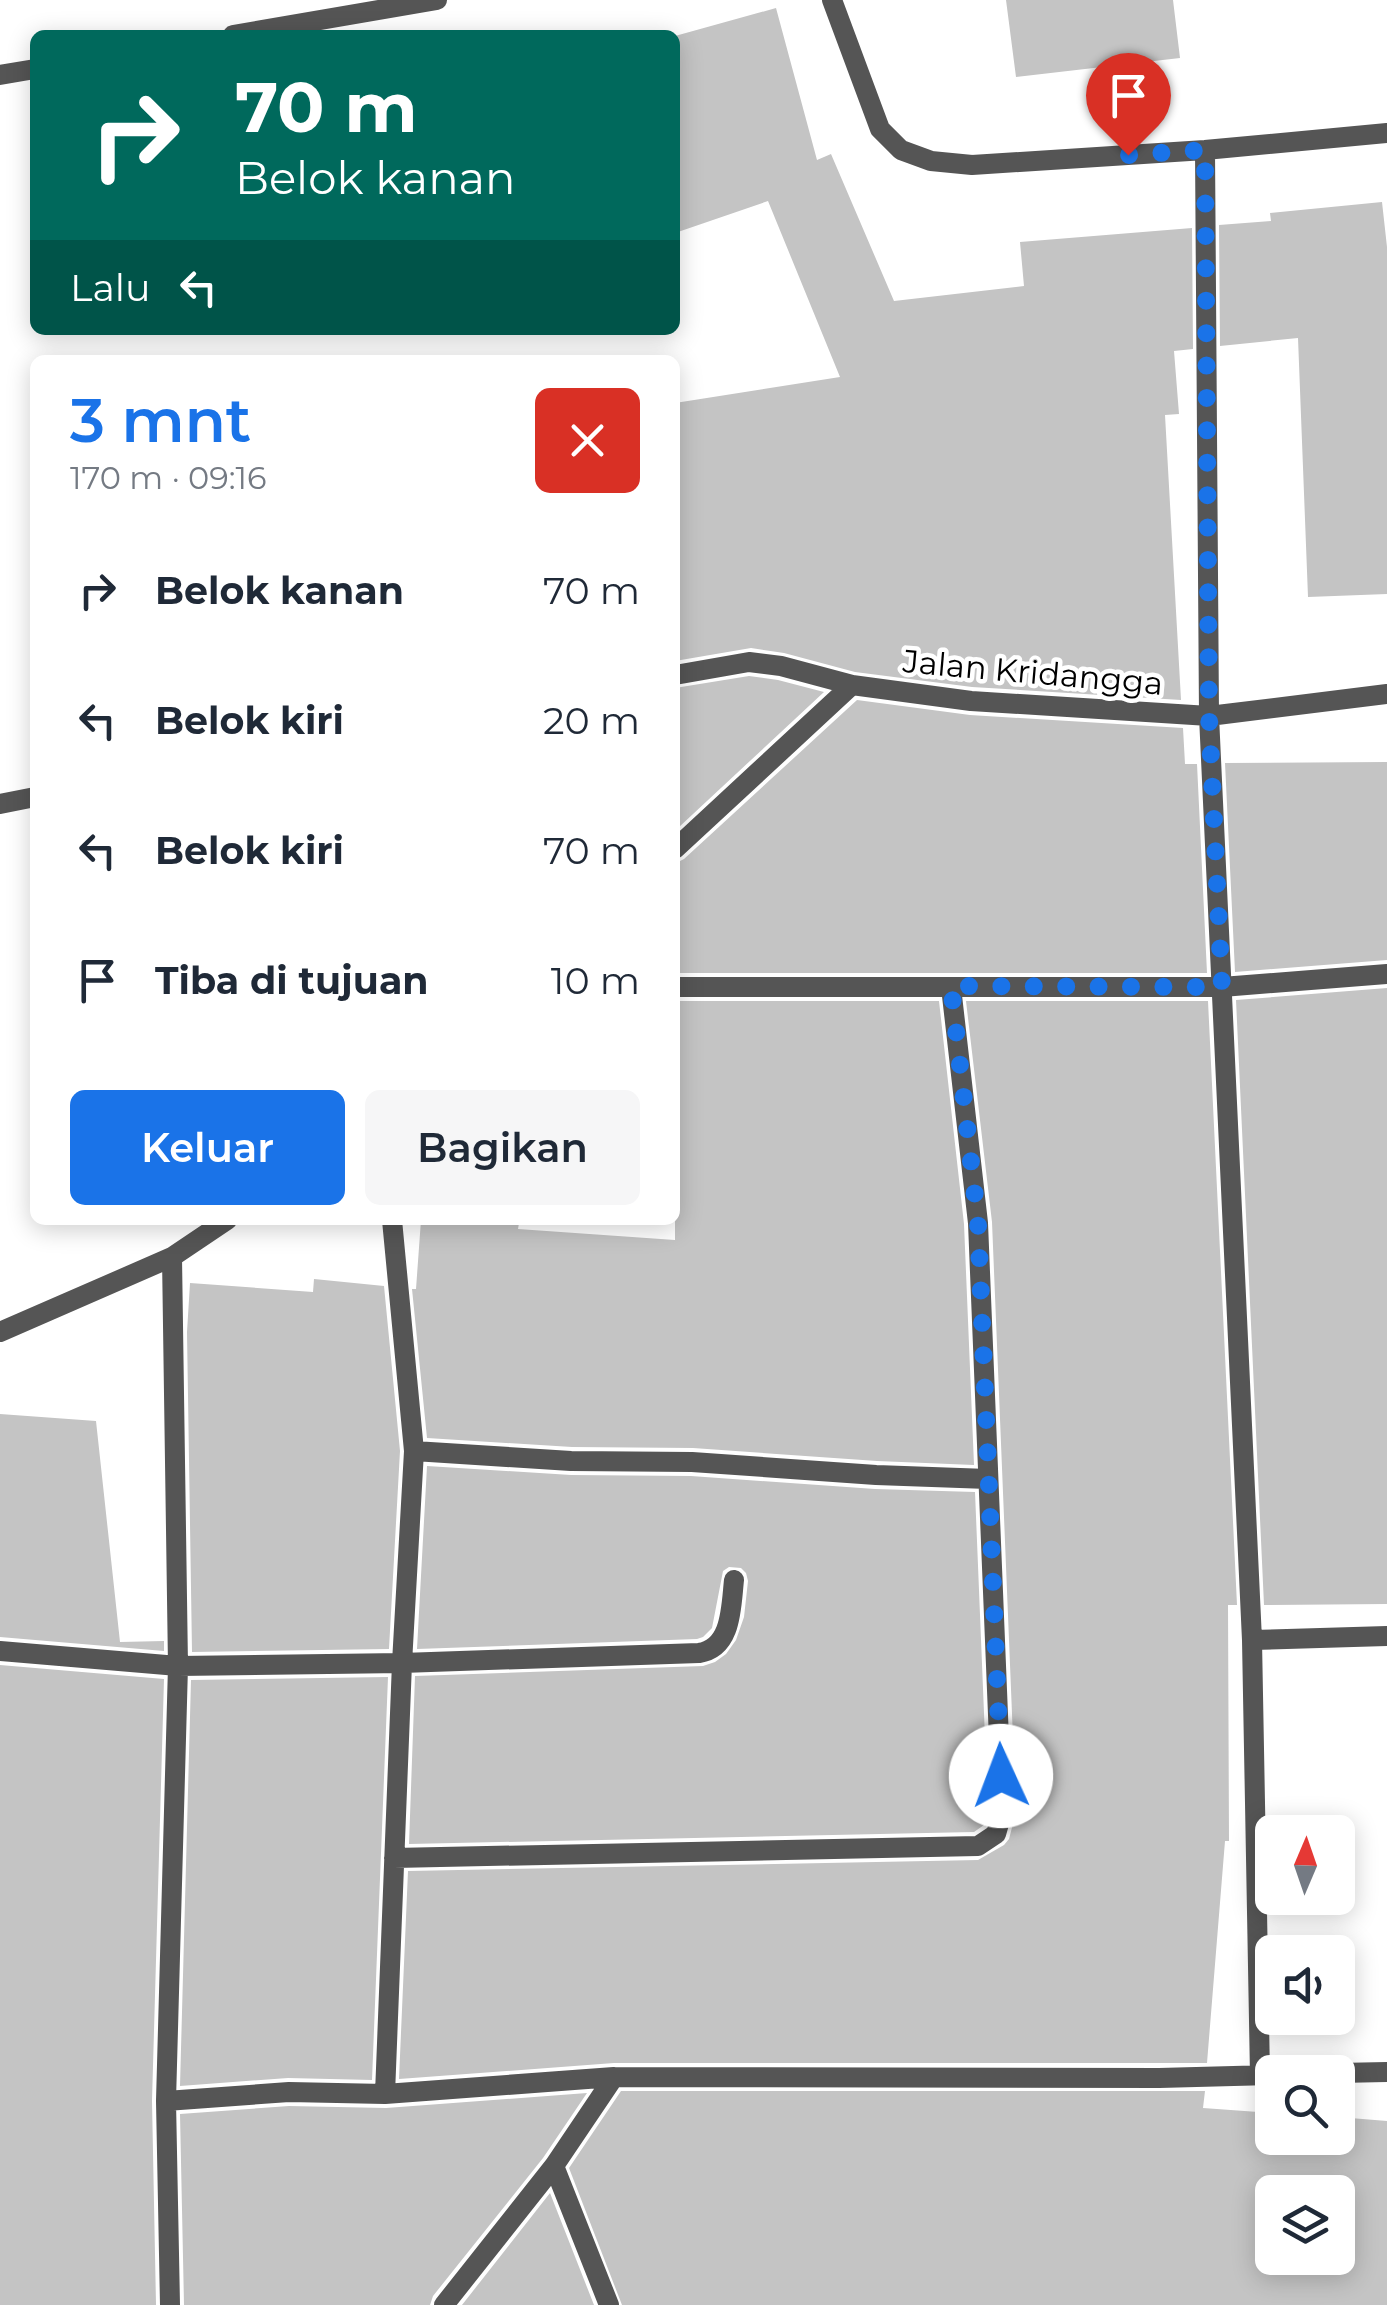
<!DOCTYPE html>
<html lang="id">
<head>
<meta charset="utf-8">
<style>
	:root { --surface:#fff; --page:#f6f6f7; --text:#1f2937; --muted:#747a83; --accent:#1a73e8 }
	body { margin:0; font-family:Montserrat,sans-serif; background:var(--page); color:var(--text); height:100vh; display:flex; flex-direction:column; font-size:38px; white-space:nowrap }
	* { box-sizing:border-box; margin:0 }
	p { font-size:32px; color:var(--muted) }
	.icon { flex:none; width:55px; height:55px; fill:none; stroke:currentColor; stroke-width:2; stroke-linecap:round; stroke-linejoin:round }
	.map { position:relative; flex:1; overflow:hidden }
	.details { position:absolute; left:30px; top:355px; width:650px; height:870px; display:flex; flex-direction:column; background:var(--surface); border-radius:15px; box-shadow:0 5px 25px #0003 }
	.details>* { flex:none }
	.guide { position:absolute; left:30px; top:30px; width:650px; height:305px; border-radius:15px; box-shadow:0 5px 25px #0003; background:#00695c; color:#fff; overflow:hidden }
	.needle { width:65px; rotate:2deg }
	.fabs { position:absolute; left:1255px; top:1815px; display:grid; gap:20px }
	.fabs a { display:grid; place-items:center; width:100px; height:100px; border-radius:15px; background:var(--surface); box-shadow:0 5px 25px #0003; font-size:50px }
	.pin { position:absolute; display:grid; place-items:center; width:85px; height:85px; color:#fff; margin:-102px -42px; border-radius:50% 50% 50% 0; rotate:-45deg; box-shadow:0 0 10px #0007 }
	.pin .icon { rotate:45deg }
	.me { position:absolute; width:110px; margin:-55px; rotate:358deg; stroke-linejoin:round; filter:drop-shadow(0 0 8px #0008) }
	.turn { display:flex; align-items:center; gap:35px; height:210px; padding:0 40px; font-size:45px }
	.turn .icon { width:130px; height:130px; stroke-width:2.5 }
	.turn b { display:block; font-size:70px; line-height:85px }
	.then { display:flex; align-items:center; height:95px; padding:0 40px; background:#0003; gap:20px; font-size:38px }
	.round { display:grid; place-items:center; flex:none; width:105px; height:105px; border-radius:15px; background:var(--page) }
	.headline { display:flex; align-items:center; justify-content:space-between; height:170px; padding:0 40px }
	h1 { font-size:60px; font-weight:600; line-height:75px; color:var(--accent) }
	.action { display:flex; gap:20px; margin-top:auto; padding:20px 40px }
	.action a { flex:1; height:115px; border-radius:15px; background:var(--accent); color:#fff; font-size:40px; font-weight:600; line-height:115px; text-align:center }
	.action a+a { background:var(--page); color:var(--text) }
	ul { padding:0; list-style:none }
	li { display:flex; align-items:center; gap:30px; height:130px; padding:0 40px }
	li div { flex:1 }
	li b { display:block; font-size:38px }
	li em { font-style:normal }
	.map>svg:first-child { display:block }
</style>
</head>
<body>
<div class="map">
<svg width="1387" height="2305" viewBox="0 0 1387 2305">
	<rect width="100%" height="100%" fill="#fff"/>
	<path fill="#c4c4c4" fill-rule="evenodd" d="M1006,0H1173L1180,58L1016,77Z
		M776,8L817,160L831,154L894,301L1024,286L1020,242L1192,228L1193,349L1174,351L1179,414L1165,415L1181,700L972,687L855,672L784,653L751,648L675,661V403L840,377L768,201L675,233V36Z
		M1382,202L1387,247V594L1308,597L1298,338L1220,346L1219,225L1271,221L1270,213Z
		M749,676L778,680L824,692L678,828V815L675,816V688Z
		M857,700L970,715L1183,728L1185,764H1197L1207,973H678V862L684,859Z
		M1387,762V960L1235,972L1225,763Z
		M1387,988V1604L1264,1605L1236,1000Z
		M678,1001H939L964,1224L974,1465L877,1461L693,1448L572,1447L427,1438L412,1289H416L421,1220H479L519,1223L518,1229L675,1240V1024H678Z
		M966,1001H1208L1237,1605H1228L1229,1841H1225L1207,2063H614L399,2079L408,1871L978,1860L1004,1845L1009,1839L1016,1812L992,1222Z
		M314,1279L384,1286L400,1451L389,1649L192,1652L187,1332L190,1283L313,1292Z
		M0,1414L96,1421L120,1642L164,1641V1651L0,1637Z
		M427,1466L571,1475L691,1476L875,1489L975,1492L988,1811L984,1825L974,1832L409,1844L415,1676L703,1666L715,1662L726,1654L736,1640L744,1617L748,1581L746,1573L741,1568L729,1567L723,1571L712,1628L703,1637L697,1639L417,1649Z
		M0,1665L164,1679L152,2101L156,2305H0Z
		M388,1677L372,2080L288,2078L180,2086L191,1680Z
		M621,2091H1205L1203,2108L1272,2113V2138H1338V2117L1387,2121V2305H622L569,2168ZM1272,2192H1338V2258H1272Z
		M587,2093L543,2158L433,2296L430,2305H184L180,2114L289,2106L386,2108Z
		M550,2193L594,2305H462Z"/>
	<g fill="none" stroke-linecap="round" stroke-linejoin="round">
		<path stroke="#555" stroke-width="20" d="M832,0L880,129L901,150L931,161L972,165L1205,150L1387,133
			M233,35L437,0
			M0,75L35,69
			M1205,150L1209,716L1252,1640L1260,2075
			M675,675L749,662L781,666L852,685L971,701L1209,716L1387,694
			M0,804L35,797
			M675,849L852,685
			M675,987H1222L1387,974
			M0,1332L172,1257L227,1220
			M414,1451L571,1461L692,1462L876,1475L988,1479
			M1252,1640L1387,1636
			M0,1651L178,1666L402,1663L699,1653C732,1648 731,1607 734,1580
			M394,1858L978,1846L996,1834L1002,1813L978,1223L951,987
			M1338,2073L1387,2072
			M385,2094L402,1663L414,1451L392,1220
			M166,2101L289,2092L385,2094L614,2077
			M554,2166L609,2305
			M170,2305L166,2101L178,1666L172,1257
			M444,2305L554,2166L614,2077L1159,2078L1271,2075"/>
	</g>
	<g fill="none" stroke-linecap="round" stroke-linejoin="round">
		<path stroke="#1a73e8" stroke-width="18" stroke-dasharray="0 32.4" d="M1001,1776L978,1223L951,986L1222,987L1209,716L1205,150L1128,155"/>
	</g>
	<g text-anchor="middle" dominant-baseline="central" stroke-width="9" stroke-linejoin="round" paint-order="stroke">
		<g font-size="32" fill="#000" stroke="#fff">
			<text transform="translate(1033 672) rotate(5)">Jalan Kridangga</text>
		</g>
	</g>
</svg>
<div class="fabs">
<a><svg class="needle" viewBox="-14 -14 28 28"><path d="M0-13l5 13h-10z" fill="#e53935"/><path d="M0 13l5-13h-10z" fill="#747a83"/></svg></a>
<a><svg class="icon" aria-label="sound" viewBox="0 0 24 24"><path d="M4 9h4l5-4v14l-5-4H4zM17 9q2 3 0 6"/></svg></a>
<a><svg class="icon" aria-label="search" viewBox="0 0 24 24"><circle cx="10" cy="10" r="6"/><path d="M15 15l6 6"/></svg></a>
<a><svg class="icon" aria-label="layers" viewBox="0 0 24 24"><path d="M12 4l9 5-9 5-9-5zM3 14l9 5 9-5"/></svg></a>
</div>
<div class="pin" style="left:1128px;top:155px;background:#d93025"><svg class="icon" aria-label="arrive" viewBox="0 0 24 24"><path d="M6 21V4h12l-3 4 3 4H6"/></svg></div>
<svg class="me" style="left:1001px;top:1776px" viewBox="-20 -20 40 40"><circle r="19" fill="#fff"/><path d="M0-13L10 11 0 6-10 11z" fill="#1a73e8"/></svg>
<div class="guide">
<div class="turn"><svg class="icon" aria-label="right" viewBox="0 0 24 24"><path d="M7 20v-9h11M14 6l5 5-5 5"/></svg><div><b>70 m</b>Belok kanan</div></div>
<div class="then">Lalu<svg class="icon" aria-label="left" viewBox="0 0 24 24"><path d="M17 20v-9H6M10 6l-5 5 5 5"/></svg></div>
</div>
<section class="details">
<div class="headline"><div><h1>3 mnt</h1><p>170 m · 09:16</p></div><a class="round" style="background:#d93025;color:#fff"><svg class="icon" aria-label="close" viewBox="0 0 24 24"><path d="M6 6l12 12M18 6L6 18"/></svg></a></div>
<ul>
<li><svg class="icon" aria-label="right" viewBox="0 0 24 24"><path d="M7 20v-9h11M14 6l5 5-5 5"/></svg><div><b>Belok kanan</b></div><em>70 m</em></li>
<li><svg class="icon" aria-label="left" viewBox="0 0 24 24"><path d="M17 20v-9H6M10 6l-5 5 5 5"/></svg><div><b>Belok kiri</b></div><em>20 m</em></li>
<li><svg class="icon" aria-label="left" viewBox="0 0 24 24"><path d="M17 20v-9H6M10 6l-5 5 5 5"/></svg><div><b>Belok kiri</b></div><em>70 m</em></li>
<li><svg class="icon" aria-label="arrive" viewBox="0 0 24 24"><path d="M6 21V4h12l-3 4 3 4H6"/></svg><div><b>Tiba di tujuan</b></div><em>10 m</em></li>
</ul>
<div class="action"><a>Keluar</a><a>Bagikan</a></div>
</section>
</div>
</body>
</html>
